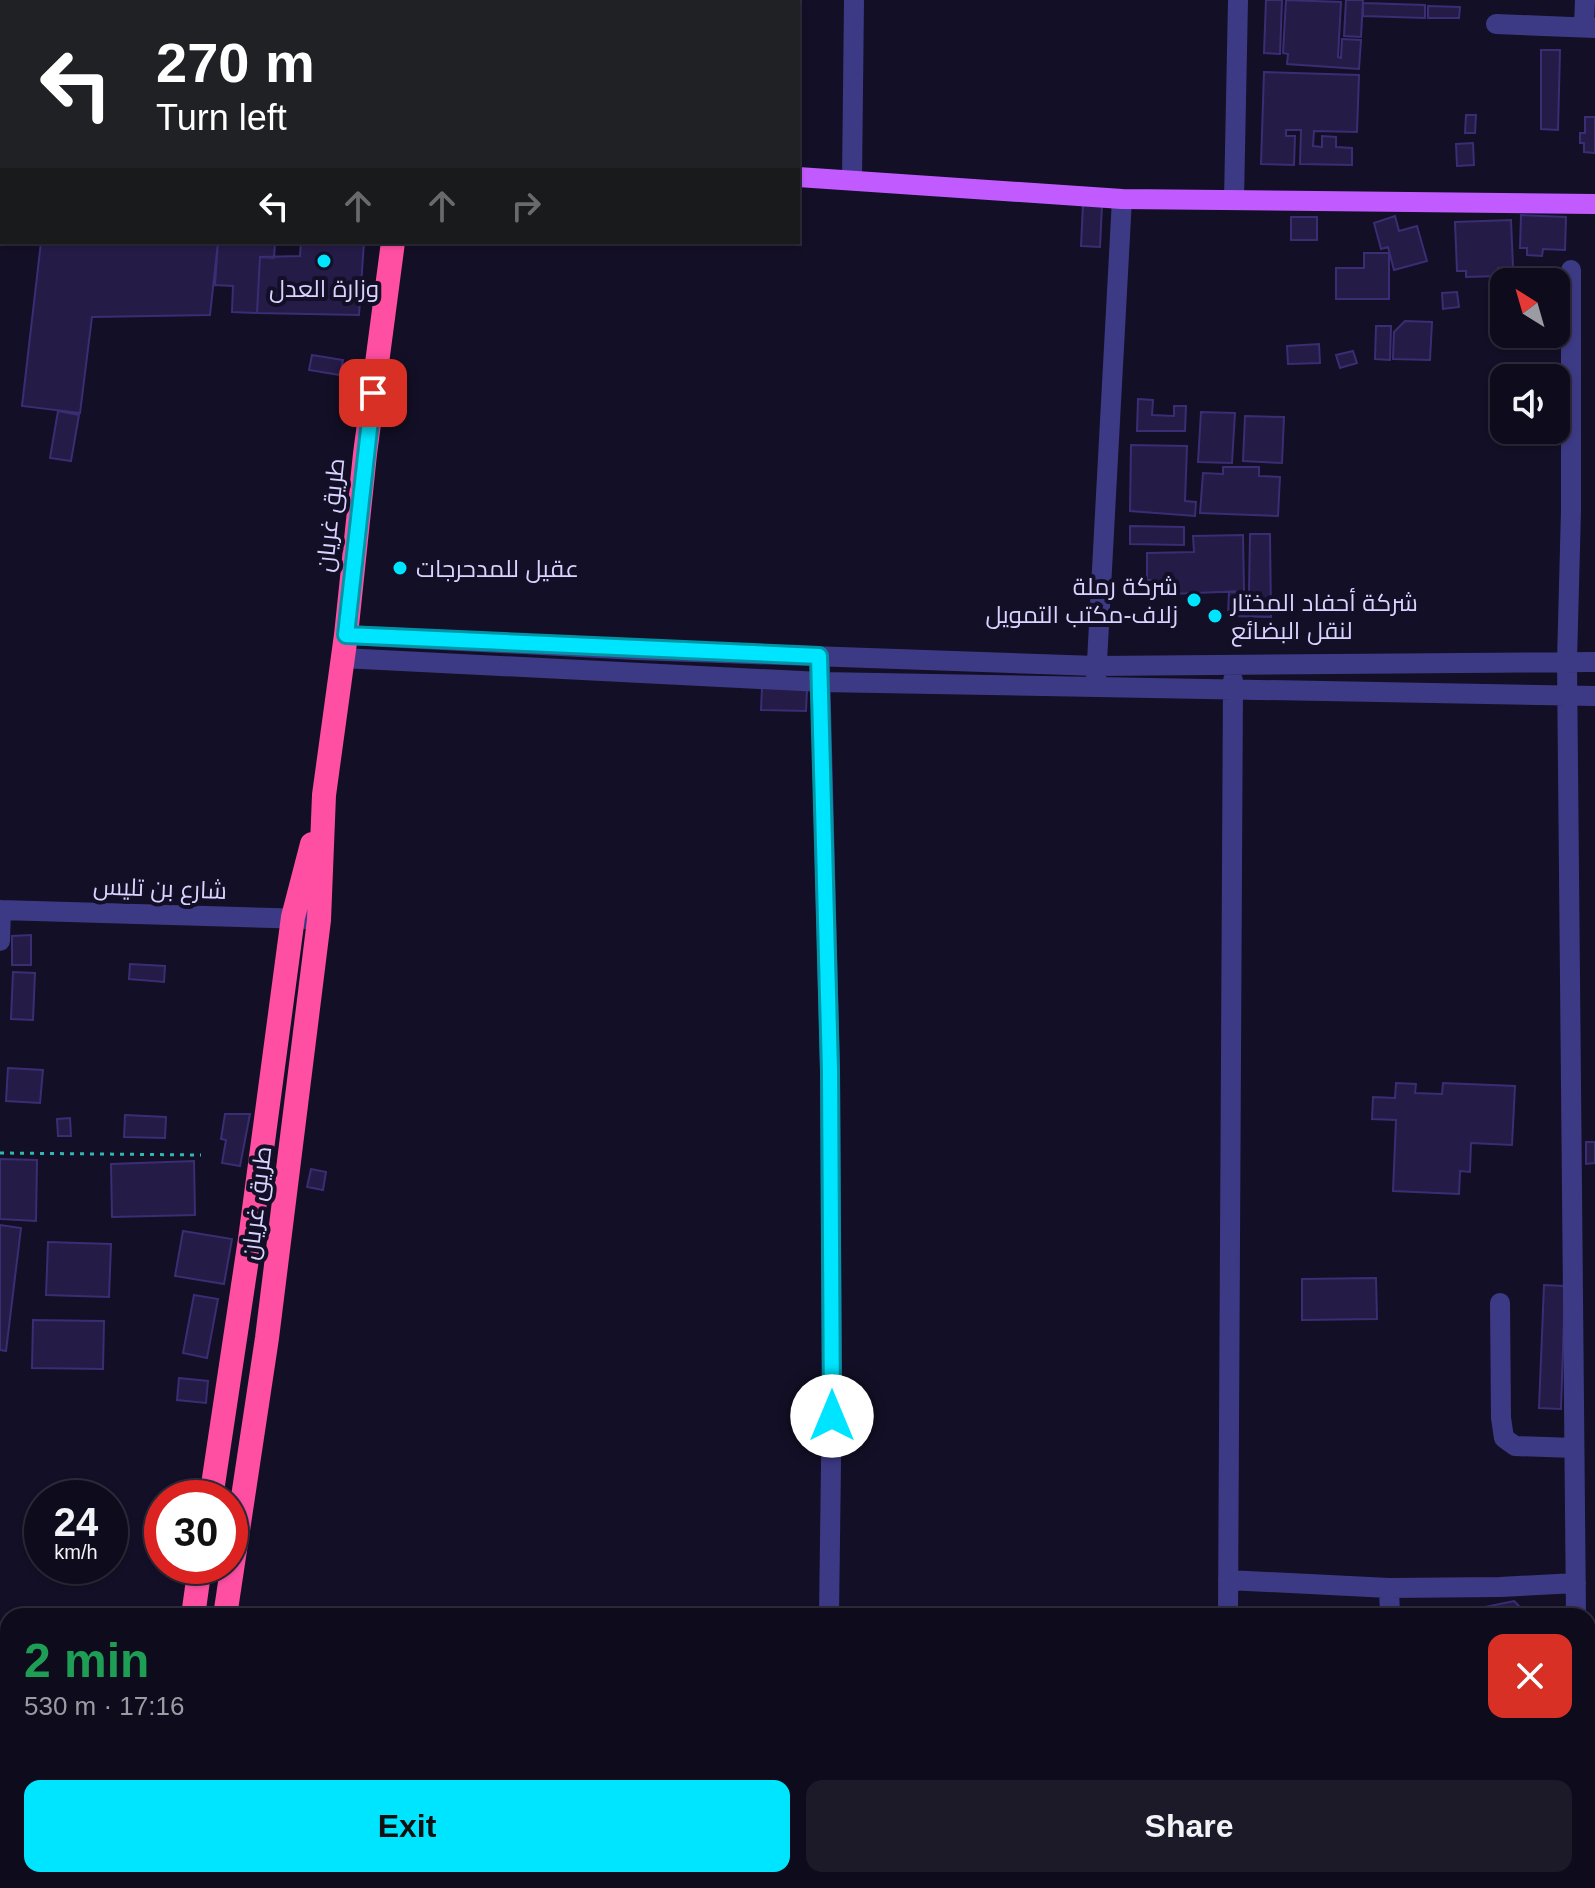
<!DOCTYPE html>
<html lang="en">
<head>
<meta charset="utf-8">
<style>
	:root { --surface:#0e0b1c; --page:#1c1929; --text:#f1f3f6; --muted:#9b9ba3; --line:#2e2b3b; --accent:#00e5ff }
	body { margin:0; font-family:Arial,Cairo,sans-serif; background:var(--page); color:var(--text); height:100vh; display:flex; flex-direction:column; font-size:30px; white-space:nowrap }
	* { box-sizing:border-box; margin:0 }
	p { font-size:26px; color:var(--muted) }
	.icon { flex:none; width:44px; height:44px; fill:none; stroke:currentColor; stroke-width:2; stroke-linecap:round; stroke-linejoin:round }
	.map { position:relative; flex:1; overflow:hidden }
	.drawer { position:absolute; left:0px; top:1608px; width:1596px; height:280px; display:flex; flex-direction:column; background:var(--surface); border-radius:24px 24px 0 0; box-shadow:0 2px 6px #0004,0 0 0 2px var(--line) }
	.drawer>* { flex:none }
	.guide { position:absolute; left:0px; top:0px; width:800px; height:244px; box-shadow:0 2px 6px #0004,0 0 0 2px var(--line); background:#202124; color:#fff; overflow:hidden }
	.needle { width:52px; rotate:323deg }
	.controls { position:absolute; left:1490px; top:268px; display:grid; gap:16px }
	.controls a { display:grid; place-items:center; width:80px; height:80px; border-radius:16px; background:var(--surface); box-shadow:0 2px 6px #0004,0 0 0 2px var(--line); font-size:40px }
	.speed { position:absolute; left:24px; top:1480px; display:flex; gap:16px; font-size:40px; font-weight:700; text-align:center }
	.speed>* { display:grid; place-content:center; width:104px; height:104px; border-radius:50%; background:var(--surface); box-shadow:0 2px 6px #0004,0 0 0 2px var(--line); line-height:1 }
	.speed small { font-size:20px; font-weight:400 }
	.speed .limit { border:12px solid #d22; background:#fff; color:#111 }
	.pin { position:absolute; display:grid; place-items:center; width:68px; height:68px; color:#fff; margin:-34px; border-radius:16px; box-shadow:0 4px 12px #0006 }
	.me { position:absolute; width:88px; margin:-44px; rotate:0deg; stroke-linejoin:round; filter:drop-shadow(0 0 6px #0008) }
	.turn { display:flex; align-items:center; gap:28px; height:168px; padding:0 24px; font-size:36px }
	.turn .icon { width:104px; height:104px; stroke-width:2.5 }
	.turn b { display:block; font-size:56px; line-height:68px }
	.lanes { display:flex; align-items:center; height:76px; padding:0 24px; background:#0003; justify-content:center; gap:40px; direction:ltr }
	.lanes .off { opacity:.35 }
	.round { display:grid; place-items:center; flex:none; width:84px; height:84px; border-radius:16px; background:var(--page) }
	.summary { display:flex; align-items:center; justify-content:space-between; height:136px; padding:0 24px }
	h1 { font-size:48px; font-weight:700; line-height:60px; color:#1e9e55 }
	.primary-button { display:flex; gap:16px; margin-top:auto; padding:16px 24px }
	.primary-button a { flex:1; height:92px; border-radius:16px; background:var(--accent); color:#111; font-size:32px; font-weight:700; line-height:92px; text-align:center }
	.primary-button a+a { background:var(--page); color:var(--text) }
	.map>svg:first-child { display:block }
</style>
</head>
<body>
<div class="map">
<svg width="1595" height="1888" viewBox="0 0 1595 1888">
	<rect width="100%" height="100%" fill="#130f26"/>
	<path fill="#12302f" d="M212,1880H386L402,1888H211Z"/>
	<path fill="#241b47" stroke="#3b2d73" stroke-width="2" d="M1266,0H1282L1280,54L1264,53Z
		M1286,0L1341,2L1338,57L1341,58L1342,39L1361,40L1359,69L1287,64L1288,54L1283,53Z
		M1346,0H1363L1361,37L1344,36Z
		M1363,3L1425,5V18L1363,16Z
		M1428,6L1460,7L1459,18H1428Z
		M1541,50H1560L1558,130L1541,129Z
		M1264,72L1359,75L1357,132L1314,131L1313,146L1322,147V136L1336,137V147L1352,148V165L1300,164L1301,130H1286V136H1295L1294,165L1261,164Z
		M1466,115H1476L1475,133H1465Z
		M1585,117H1595V153L1584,152V143H1580V133H1585Z
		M1473,143L1474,165L1457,166L1456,144Z
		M1083,204L1102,205L1100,247L1081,246Z
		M1521,215L1566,217L1565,250L1543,249L1542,256L1527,255V248H1520Z
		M1395,216L1399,231L1417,226L1427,261L1394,270L1388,247L1381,249L1374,223Z
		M1291,217H1317V240H1291Z
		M1511,220L1513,267L1498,268V276L1466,277V271H1457L1455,222Z
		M41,242H218L210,315L92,317L80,413L22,406Z
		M218,242H275L274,258L260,257L257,313L232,312L233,286L215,285Z
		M301,242H364L359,315L257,313L260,257L300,256Z
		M1364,253H1389V299H1336V268H1364Z
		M1457,292L1459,307L1443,309L1442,293Z
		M1405,321L1432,322L1430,360L1393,359L1394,332Z
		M1376,326H1391L1390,360L1375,359Z
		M1319,344L1320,363L1288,364L1287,346Z
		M1353,351L1357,363L1340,368L1336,355Z
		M312,355L343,360L340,375L309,370Z
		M1138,399L1153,400L1152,415L1174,416V406H1186L1185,431H1137Z
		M58,411L79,415L71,461L50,458Z
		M1201,412L1235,413L1232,463L1198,462Z
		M1245,416L1284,417L1282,463L1243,461Z
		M1131,445L1187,446L1185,501L1196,502L1195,516L1130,511Z
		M1223,467H1259V476L1280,477L1278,516L1200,513L1203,473L1223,474Z
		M1130,526L1184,527V545L1130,544Z
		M1250,534H1270L1271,617L1228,616L1229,592H1249Z
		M1243,535L1244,591L1171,594L1170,580H1147V553L1194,552L1193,536Z
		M1145,584H1165V597L1145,598Z
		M762,687L807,689L806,711L761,710Z
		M31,935V965H12V936Z
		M130,964L165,966L164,982L129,979Z
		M13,972L35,973L33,1020L11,1019Z
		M8,1068L43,1070L40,1103L6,1101Z
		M1396,1083L1416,1084L1415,1093L1442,1094L1443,1083L1515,1086L1512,1145L1471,1143L1470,1172L1460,1171L1459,1194L1393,1191L1396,1120L1372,1119L1373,1097L1395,1098Z
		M225,1114H250L240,1166L222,1163L226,1140L221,1139Z
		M125,1115L166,1117L165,1138L124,1137Z
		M70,1118L71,1136H58L57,1119Z
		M1586,1142H1595V1163L1586,1164Z
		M0,1159L37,1160L36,1221L0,1219Z
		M194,1161L195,1215L112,1217L111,1164Z
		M311,1169L326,1172L323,1190L307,1187Z
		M0,1225L21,1228L6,1351L0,1350Z
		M183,1231L232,1239L224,1284L175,1276Z
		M48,1242L111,1244L109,1297L46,1295Z
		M1376,1278L1377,1319L1302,1320V1279Z
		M1544,1285L1565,1286L1561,1409L1539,1408Z
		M194,1295L218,1299L207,1358L183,1353Z
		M33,1320L104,1321L103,1369L32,1368Z
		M179,1378L208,1381L206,1403L177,1400Z
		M1514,1601L1529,1616H1481L1480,1608Z
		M1443,1880H1492L1493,1888H1444Z"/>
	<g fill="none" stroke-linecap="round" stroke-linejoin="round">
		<path stroke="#2fb8b0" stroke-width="3" stroke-dasharray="4 6" stroke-linecap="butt" d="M0,1153L201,1155"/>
		<path stroke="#3d3a85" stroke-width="20" d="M351,0L352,2
			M1496,24L1595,28
			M1584,27L1585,0
			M0,74H2
			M852,180L854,0
			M1234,200L1238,0
			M0,211H2
			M1571,270V510L1567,661L1576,1616
			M346,635L637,650L1097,666L1595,662
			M342,658L821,682L1595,696
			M820,668L830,1070L832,1387L829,1616
			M1096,680L1122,199
			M0,910L308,919
			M0,941L1,910
			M1500,1303L1501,1418L1504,1438L1515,1446L1574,1448
			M1228,1580L1389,1588L1500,1587L1576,1583
			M1389,1588L1390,1616
			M1228,1616L1233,680
			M1400,1880L1401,1888
			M1578,1880V1888
			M821,1888V1880
			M1227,1888V1880"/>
		<path stroke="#c25bff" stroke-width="20" d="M798,177L1122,199L1595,204"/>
		<path stroke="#ff4fa3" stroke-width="24" d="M420,2L421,0
			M211,1498L250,1239L293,917L312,844
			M193,1616L200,1566
			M225,1616L267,1338L319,920L324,795L346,635L365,454L393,242
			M415,1880L429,1888
			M461,1880L472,1888
			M148,1888L149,1880
			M184,1888L185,1880"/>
	</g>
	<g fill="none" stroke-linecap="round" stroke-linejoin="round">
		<g stroke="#0095a6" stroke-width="20">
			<path id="route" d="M373,393L346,635L819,656L830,1070L832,1416"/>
		</g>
		<use href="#route" stroke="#00e5ff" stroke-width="14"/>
	</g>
	<g fill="#00e5ff" stroke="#130f26" stroke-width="3">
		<circle cx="324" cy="261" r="8"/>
		<circle cx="400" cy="568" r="8"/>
		<circle cx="1194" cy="600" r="8"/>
		<circle cx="1215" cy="616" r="8"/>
	</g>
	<g text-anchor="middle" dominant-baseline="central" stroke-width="8" stroke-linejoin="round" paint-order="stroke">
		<g font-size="24" fill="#d9d4ff" stroke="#130f26" text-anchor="start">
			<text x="324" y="288" text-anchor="middle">وزارة العدل</text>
			<text x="416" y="568">عقيل للمدحرجات</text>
			<text x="1178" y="586" text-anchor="end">شركة رملة<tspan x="1178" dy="28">زلاف-مكتب التمويل</tspan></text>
			<text x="1231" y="602">شركة أحفاد المختار<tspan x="1231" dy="28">لنقل البضائع</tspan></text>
		</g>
		<g font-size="24" fill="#d9d4ff" stroke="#130f26">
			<text transform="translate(330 515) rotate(-84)">طريق غريان</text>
			<text transform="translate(160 888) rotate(2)">شارع بن تليس</text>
			<text transform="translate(256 1203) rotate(-83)">طريق غريان</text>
		</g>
	</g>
</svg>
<div class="controls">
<a><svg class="needle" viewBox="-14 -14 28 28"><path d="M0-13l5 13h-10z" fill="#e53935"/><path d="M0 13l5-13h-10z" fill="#9b9ba3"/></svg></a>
<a><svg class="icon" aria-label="sound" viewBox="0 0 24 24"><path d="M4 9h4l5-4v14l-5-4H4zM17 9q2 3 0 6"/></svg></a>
</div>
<div class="speed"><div>24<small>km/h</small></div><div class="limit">30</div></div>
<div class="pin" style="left:373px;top:393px;background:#d93025"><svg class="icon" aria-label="arrive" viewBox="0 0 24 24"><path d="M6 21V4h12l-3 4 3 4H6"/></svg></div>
<svg class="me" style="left:832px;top:1416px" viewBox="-20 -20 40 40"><circle r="19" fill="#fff"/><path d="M0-13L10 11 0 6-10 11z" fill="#00e5ff"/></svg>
<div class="guide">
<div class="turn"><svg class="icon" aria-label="left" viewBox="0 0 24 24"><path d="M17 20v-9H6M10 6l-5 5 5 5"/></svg><div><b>270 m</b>Turn left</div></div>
<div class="lanes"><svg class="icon" aria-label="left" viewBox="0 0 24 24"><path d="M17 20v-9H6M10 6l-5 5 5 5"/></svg><svg class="icon off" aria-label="ahead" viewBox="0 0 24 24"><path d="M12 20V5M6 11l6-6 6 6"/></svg><svg class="icon off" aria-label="ahead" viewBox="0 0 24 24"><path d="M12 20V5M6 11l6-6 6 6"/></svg><svg class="icon off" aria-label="right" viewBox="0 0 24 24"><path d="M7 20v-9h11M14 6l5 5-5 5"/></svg></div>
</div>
<section class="drawer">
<div class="summary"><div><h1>2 min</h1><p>530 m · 17:16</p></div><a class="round" style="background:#d93025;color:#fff"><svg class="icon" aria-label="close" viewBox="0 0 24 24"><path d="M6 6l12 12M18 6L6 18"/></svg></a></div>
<div class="primary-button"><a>Exit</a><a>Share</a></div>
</section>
</div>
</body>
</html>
